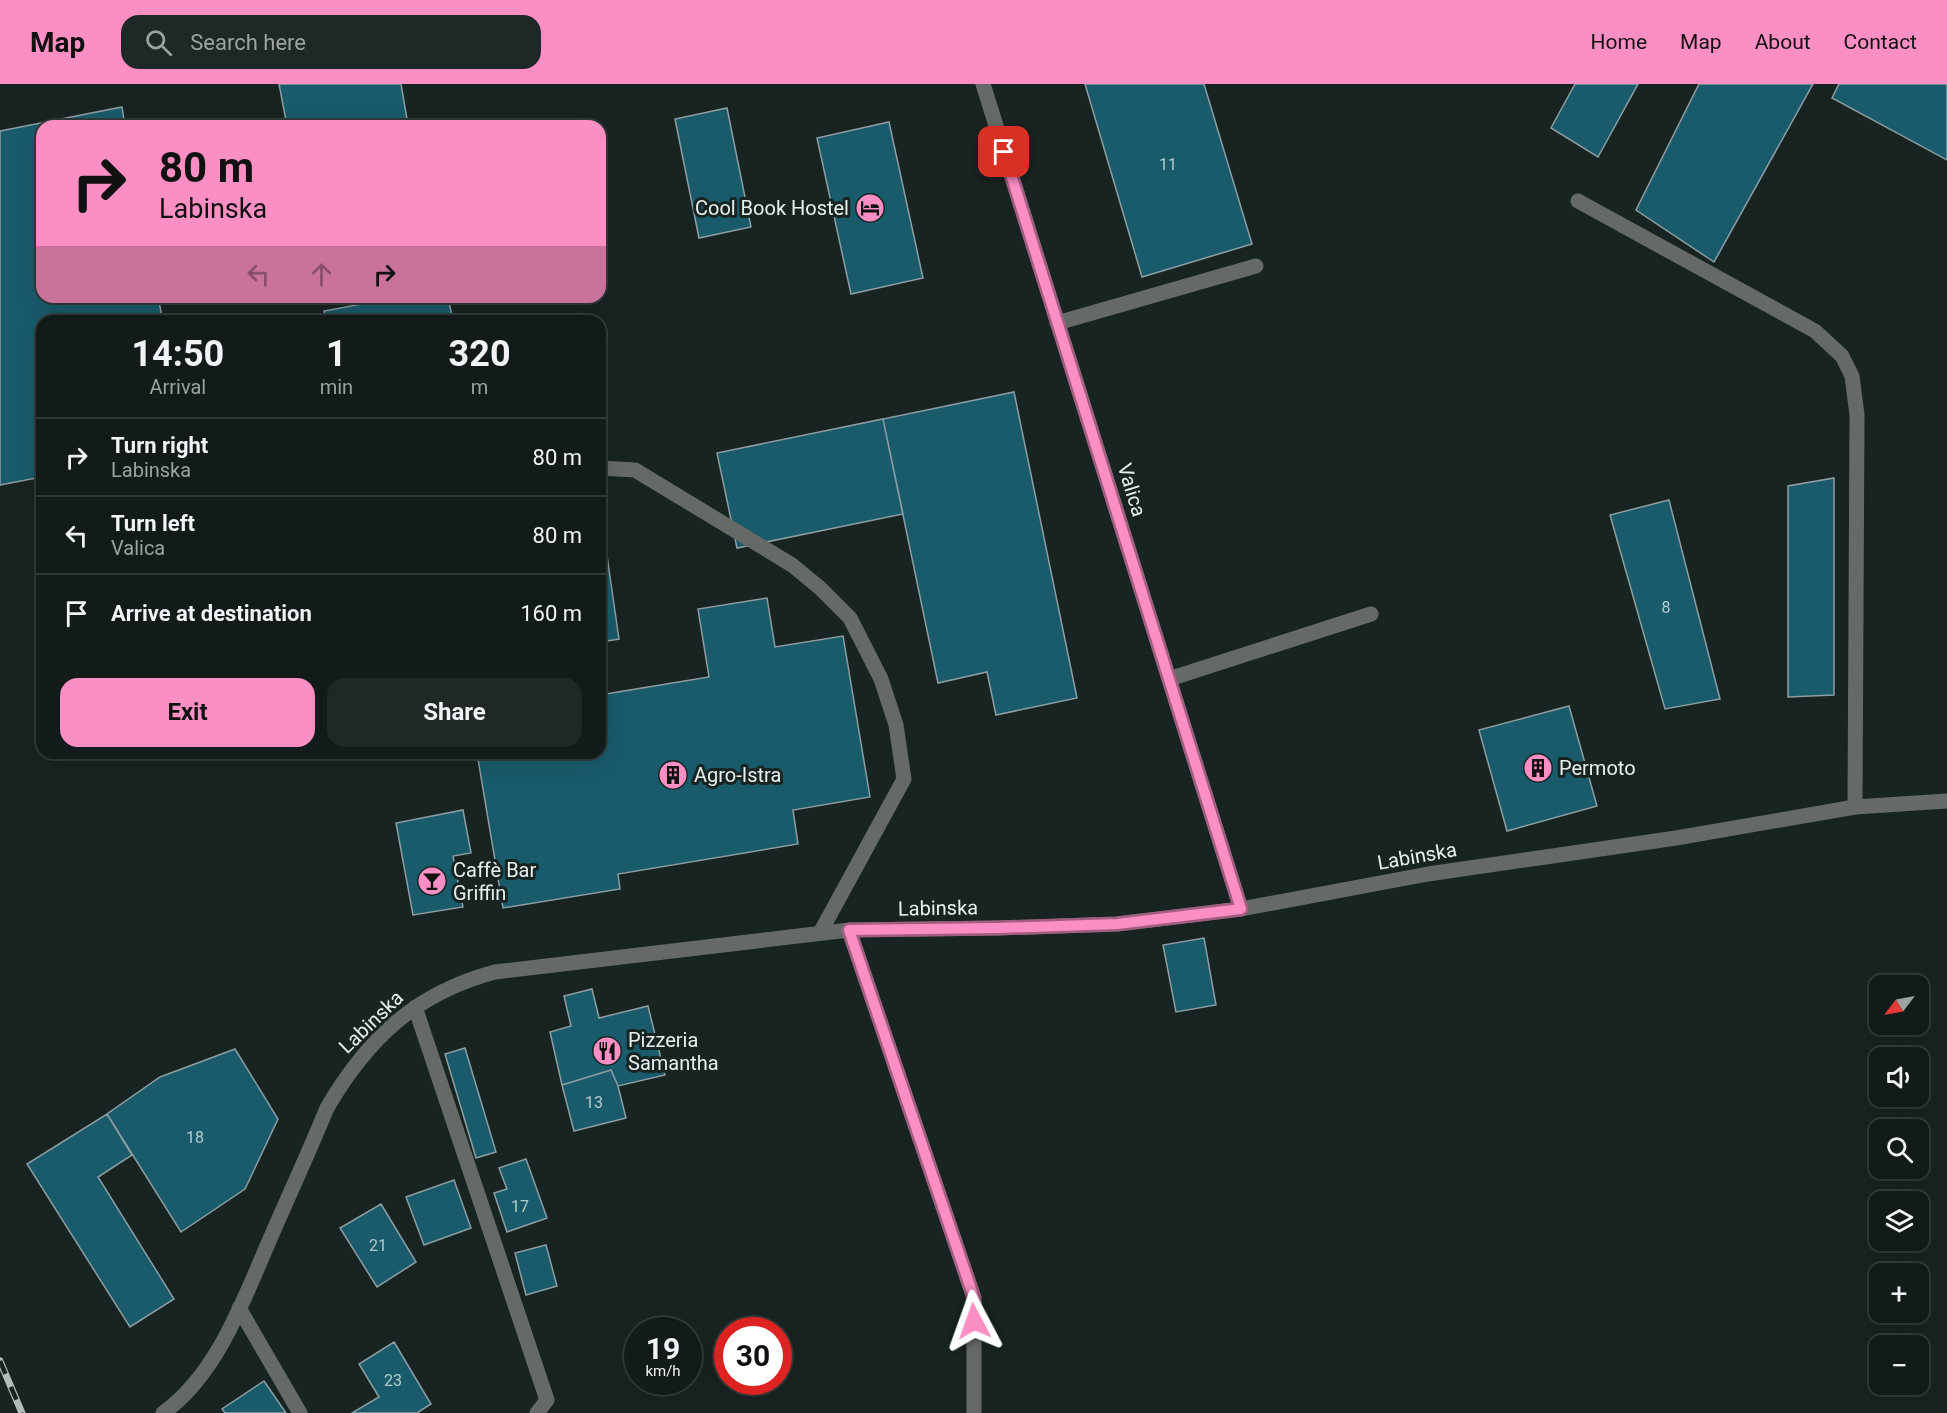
<!DOCTYPE html>
<html lang="en">
<head>
<meta charset="utf-8">
<style>
	:root { --surface:#121b1a; --page:#1f2827; --text:#f1f3f6; --muted:#9ca1a2; --line:#313939; --accent:#fb8fc4 }
	body { margin:0; font-family:Roboto,sans-serif; background:var(--page); color:var(--text); height:100vh; display:flex; flex-direction:column; font-size:22px; white-space:nowrap }
	* { box-sizing:border-box; margin:0 }
	p { font-size:20px; color:var(--muted) }
	.icon { flex:none; width:33px; height:33px; fill:none; stroke:currentColor; stroke-width:2; stroke-linecap:round; stroke-linejoin:round }
	.map { position:relative; flex:1; overflow:hidden }
	.side { position:absolute; left:36px; top:231px; width:570px; height:444px; display:flex; flex-direction:column; background:var(--surface); border-radius:18px; box-shadow:0 6px 24px #0002,0 0 0 2px var(--line) }
	.side>* { flex:none }
	.top-card { position:absolute; left:36px; top:36px; width:570px; height:183px; border-radius:18px; box-shadow:0 6px 24px #0002,0 0 0 2px var(--line); background:#fb8fc4; color:#111; overflow:hidden }
	.needle { width:39px; rotate:238deg }
	.buttons { position:absolute; left:1869px; top:891px; display:grid; gap:12px }
	.buttons a { display:grid; place-items:center; width:60px; height:60px; border-radius:12px; background:var(--surface); box-shadow:0 6px 24px #0002,0 0 0 2px var(--line); font-size:30px }
	.speed { position:absolute; left:624px; top:1233px; display:flex; gap:12px; font-size:30px; font-weight:700; text-align:center }
	.speed>* { display:grid; place-content:center; width:78px; height:78px; border-radius:50%; background:var(--surface); box-shadow:0 6px 24px #0002,0 0 0 2px var(--line); line-height:1 }
	.speed small { font-size:15px; font-weight:400 }
	.speed .limit { border:9px solid #d22; background:#fff; color:#111 }
	.pin { position:absolute; display:grid; place-items:center; width:51px; height:51px; color:#fff; margin:-26px; border-radius:12px; box-shadow:0 3px 9px #0006 }
	.me { position:absolute; width:66px; margin:-33px; rotate:356deg; stroke-linejoin:round; filter:drop-shadow(0 0 4px #0008) }
	.turn { display:flex; align-items:center; gap:21px; height:126px; padding:0 24px; font-size:27px }
	.turn .icon { width:78px; height:78px; stroke-width:2.5 }
	.turn b { display:block; font-size:42px; line-height:51px }
	.lanes { display:flex; align-items:center; height:57px; padding:0 24px; background:#0003; justify-content:center; gap:30px; direction:ltr }
	.lanes .off { opacity:.35 }
	.eta { display:flex; justify-content:space-evenly; align-items:center; height:102px; text-align:center }
	.eta b { font-size:36px; font-weight:700; line-height:42px }
	.primary-button { display:flex; gap:12px; margin-top:auto; padding:12px 24px }
	.primary-button a { flex:1; height:69px; border-radius:18px; background:var(--accent); color:#111; font-size:24px; font-weight:700; line-height:69px; text-align:center }
	.primary-button a+a { background:var(--page); color:var(--text) }
	ul { padding:0; list-style:none }
	li { display:flex; align-items:center; gap:18px; height:78px; padding:0 24px; border-top:2px solid var(--line) }
	li div { flex:1 }
	li b { display:block; font-size:22px }
	li em { font-style:normal }
	header { display:flex; align-items:center; gap:36px; box-sizing:border-box; height:84px; padding:0 30px; background:var(--accent); color:#111 }
	header strong { font-size:28px }
	nav { display:flex; gap:33px; margin-inline-start:auto; font-size:21px }
	.search { width:420px; height:54px; background:var(--page); display:flex; align-items:center; gap:15px; box-sizing:border-box; padding:0 21px; border-radius:18px; color:var(--muted); font-size:22px }
	.map>svg:first-child { display:block }
</style>
</head>
<body>
<header>
<strong>Map</strong>
<div class="search"><svg class="icon" aria-label="search" viewBox="0 0 24 24"><circle cx="10" cy="10" r="6"/><path d="M15 15l6 6"/></svg>Search here</div>
<nav><a>Home</a><a>Map</a><a>About</a><a>Contact</a></nav>
</header>
<div class="map">
<svg width="1947" height="1329" viewBox="0 0 1947 1329">
	<rect width="100%" height="100%" fill="#182422"/>
	<path fill="#195b6b" stroke="#8e9da1" stroke-width="1.5" d="M279,0H401L407,35L371,42H287Z
		M1085,0H1204L1252,160L1142,193Z
		M1575,0H1638L1598,73L1551,44Z
		M1699,0H1813L1714,178L1636,126Z
		M1839,0H1947V76L1832,14Z
		M122,23L125,42H42V213H158L163,237H42V393L0,401V47Z
		M727,24L751,143L699,154L675,35Z
		M889,38L923,194L851,210L817,54Z
		M399,213H448L453,237H326L324,227Z
		M1014,308L1077,614L996,631L987,588L938,599L883,335Z
		M883,335L903,430L737,464L717,369Z
		M1834,394V611L1788,613V402Z
		M1669,416L1720,615L1665,625L1610,431Z
		M600,423L619,555L600,558Z
		M767,514L775,563L843,552L870,713L793,726L798,760L618,790L620,805L503,824L477,669H600V611L709,593L698,525Z
		M1569,622L1597,722L1507,747L1479,646Z
		M463,726L471,769L453,772L463,823L413,831L396,739Z
		M1204,854L1216,921L1176,928L1163,861Z
		M592,905L599,934L648,922L665,991L618,1002L611,986L562,1001L550,948L571,942L564,912Z
		M465,964L496,1068L476,1074L445,970Z
		M235,965L278,1035L245,1105L181,1148L107,1030L160,993Z
		M611,986L618,1002L626,1034L574,1047L562,1001Z
		M107,1030L132,1071L98,1093L174,1215L130,1243L27,1080Z
		M526,1075L547,1134L507,1148L494,1109L507,1105L499,1084Z
		M454,1096L471,1144L424,1161L406,1113Z
		M381,1120L416,1178L377,1203L340,1144Z
		M546,1161L557,1202L526,1211L515,1169Z
		M394,1258L431,1320L417,1329H352L379,1313L359,1280Z
		M264,1297L286,1329H225L222,1325Z"/>
	<g fill="none" stroke-linecap="round" stroke-linejoin="round">
		<path stroke="#666a66" stroke-width="15" d="M1578,117L1815,247L1842,272L1852,292L1857,331L1855,723
			M1057,239L1256,182
			M600,384L635,386L792,481L820,504L850,534L881,595L896,641L904,695L820,849
			M1169,595L1371,530"/>
		<path stroke="#666a66" stroke-width="15" d="M983,0L1241,825
			M849,846L974,1214V1329
			M415,923L547,1316L537,1329
			M239,1224L300,1329
			M163,1329C218,1290 244,1214 270,1155C289,1111 309,1068 327,1024C368,954 416,909 495,888L849,846L998,844L1117,840L1241,825L1428,790L1676,754L1855,723L1947,717"/>
		<g stroke="#b2bcba" stroke-width="7">
			<path id="rail" d="M0,1277L22,1329"/>
		</g>
		<use href="#rail" stroke="#182422" stroke-width="4.5" stroke-dasharray="14" stroke-linecap="butt"/>
	</g>
	<g fill="none" stroke-linecap="round" stroke-linejoin="round">
		<g stroke="#a35d7f" stroke-width="15">
			<path id="route" d="M974,1237V1214L849,846L998,844L1117,840L1241,825L1004,68"/>
		</g>
		<use href="#route" stroke="#fb8fc4" stroke-width="10"/>
	</g>
	<defs>
		<g id="hotel-disc" transform="scale(1.5)"><circle r="9.5" fill="#fb8fc4" stroke="#182422"/><path d="M-6-4.5h1.5V1H6V5H4.5V3h-9V5H-6ZM-4 0a1.8 1.8 0 1 1 3.6 0ZM.5 0V-2.5h3Q6-2.5 6 0Z" fill="#111"/></g>
		<g id="building-disc" transform="scale(1.5)"><circle r="9.5" fill="#fb8fc4" stroke="#182422"/><path d="M-4-6H4V6H1V3H-1V6H-4ZM-2.5-4.3h1.7v1.8h-1.7ZM.8-4.3h1.7v1.8H.8ZM-2.5-1h1.7V.8h-1.7ZM.8-1h1.7V.8H.8Z" fill="#111"/></g>
		<g id="bar-disc" transform="scale(1.5)"><circle r="9.5" fill="#fb8fc4" stroke="#182422"/><path d="M-6-5H6L.8 .8V4.5H3.5V6h-7V4.5H-.8V.8Z" fill="#111"/></g>
		<g id="restaurant-disc" transform="scale(1.5)"><circle r="9.5" fill="#fb8fc4" stroke="#182422"/><path d="M-5-6h1v4h1v-4h1v4h1v-4h1v5L-1.5 .5V6h-2V.5L-5-1ZM5-6V6H3V1.5H1.5Q1.5-4 5-6Z" fill="#111"/></g>
	</defs>
	<g fill-rule="evenodd">
		<use href="#hotel-disc" x="870" y="124"/>
		<use href="#building-disc" x="1538" y="684"/>
		<use href="#building-disc" x="673" y="691"/>
		<use href="#bar-disc" x="432" y="797"/>
		<use href="#restaurant-disc" x="607" y="967"/>
	</g>
	<g text-anchor="middle" dominant-baseline="central" stroke-width="6" stroke-linejoin="round" paint-order="stroke">
		<g font-size="16" fill="#b4cbcd">
			<text x="1168" y="80">11</text>
			<text x="1666" y="523">8</text>
			<text x="594" y="1018">13</text>
			<text x="195" y="1053">18</text>
			<text x="520" y="1122">17</text>
			<text x="378" y="1161">21</text>
			<text x="393" y="1296">23</text>
		</g>
		<g font-size="20" fill="#e7f0ee" stroke="#182422" text-anchor="start">
			<text x="849" y="124" text-anchor="end">Cool Book Hostel</text>
			<text x="1559" y="684">Permoto</text>
			<text x="694" y="691">Agro-Istra</text>
			<text x="453" y="786">Caffè Bar<tspan x="453" dy="23">Griffin</tspan></text>
			<text x="628" y="956">Pizzeria<tspan x="628" dy="23">Samantha</tspan></text>
		</g>
		<g font-size="20" fill="#e7f0ee" stroke="#182422">
			<text transform="translate(1132 406) rotate(73)">Valica</text>
			<text transform="translate(1417 772) rotate(-10)">Labinska</text>
			<text transform="translate(938 824) rotate(-1)">Labinska</text>
			<text transform="translate(371 938) rotate(-44)">Labinska</text>
		</g>
	</g>
</svg>
<div class="buttons">
<a><svg class="needle" viewBox="-14 -14 28 28"><path d="M0-13l5 13h-10z" fill="#e53935"/><path d="M0 13l5-13h-10z" fill="#9ca1a2"/></svg></a>
<a><svg class="icon" aria-label="sound" viewBox="0 0 24 24"><path d="M4 9h4l5-4v14l-5-4H4zM17 9q2 3 0 6"/></svg></a>
<a><svg class="icon" aria-label="search" viewBox="0 0 24 24"><circle cx="10" cy="10" r="6"/><path d="M15 15l6 6"/></svg></a>
<a><svg class="icon" aria-label="layers" viewBox="0 0 24 24"><path d="M12 4l9 5-9 5-9-5zM3 14l9 5 9-5"/></svg></a>
<a>+</a>
<a>−</a>
</div>
<div class="speed"><div>19<small>km/h</small></div><div class="limit">30</div></div>
<div class="pin" style="left:1004px;top:68px;background:#d93025"><svg class="icon" aria-label="arrive" viewBox="0 0 24 24"><path d="M6 21V4h12l-3 4 3 4H6"/></svg></div>
<svg class="me" style="left:974px;top:1237px" viewBox="-20 -20 40 40"><path d="M0-17L14 15 0 8-14 15z" fill="#fb8fc4" stroke="#fff" stroke-width="4"/></svg>
<div class="top-card">
<div class="turn"><svg class="icon" aria-label="right" viewBox="0 0 24 24"><path d="M7 20v-9h11M14 6l5 5-5 5"/></svg><div><b>80 m</b>Labinska</div></div>
<div class="lanes"><svg class="icon off" aria-label="left" viewBox="0 0 24 24"><path d="M17 20v-9H6M10 6l-5 5 5 5"/></svg><svg class="icon off" aria-label="ahead" viewBox="0 0 24 24"><path d="M12 20V5M6 11l6-6 6 6"/></svg><svg class="icon" aria-label="right" viewBox="0 0 24 24"><path d="M7 20v-9h11M14 6l5 5-5 5"/></svg></div>
</div>
<section class="side">
<div class="eta">
<div><b>14:50</b><p>Arrival</p></div>
<div><b>1</b><p>min</p></div>
<div><b>320</b><p>m</p></div>
</div>
<ul>
<li><svg class="icon" aria-label="right" viewBox="0 0 24 24"><path d="M7 20v-9h11M14 6l5 5-5 5"/></svg><div><b>Turn right</b><p>Labinska</p></div><em>80 m</em></li>
<li><svg class="icon" aria-label="left" viewBox="0 0 24 24"><path d="M17 20v-9H6M10 6l-5 5 5 5"/></svg><div><b>Turn left</b><p>Valica</p></div><em>80 m</em></li>
<li><svg class="icon" aria-label="arrive" viewBox="0 0 24 24"><path d="M6 21V4h12l-3 4 3 4H6"/></svg><div><b>Arrive at destination</b></div><em>160 m</em></li>
</ul>
<div class="primary-button"><a>Exit</a><a>Share</a></div>
</section>
</div>
</body>
</html>
